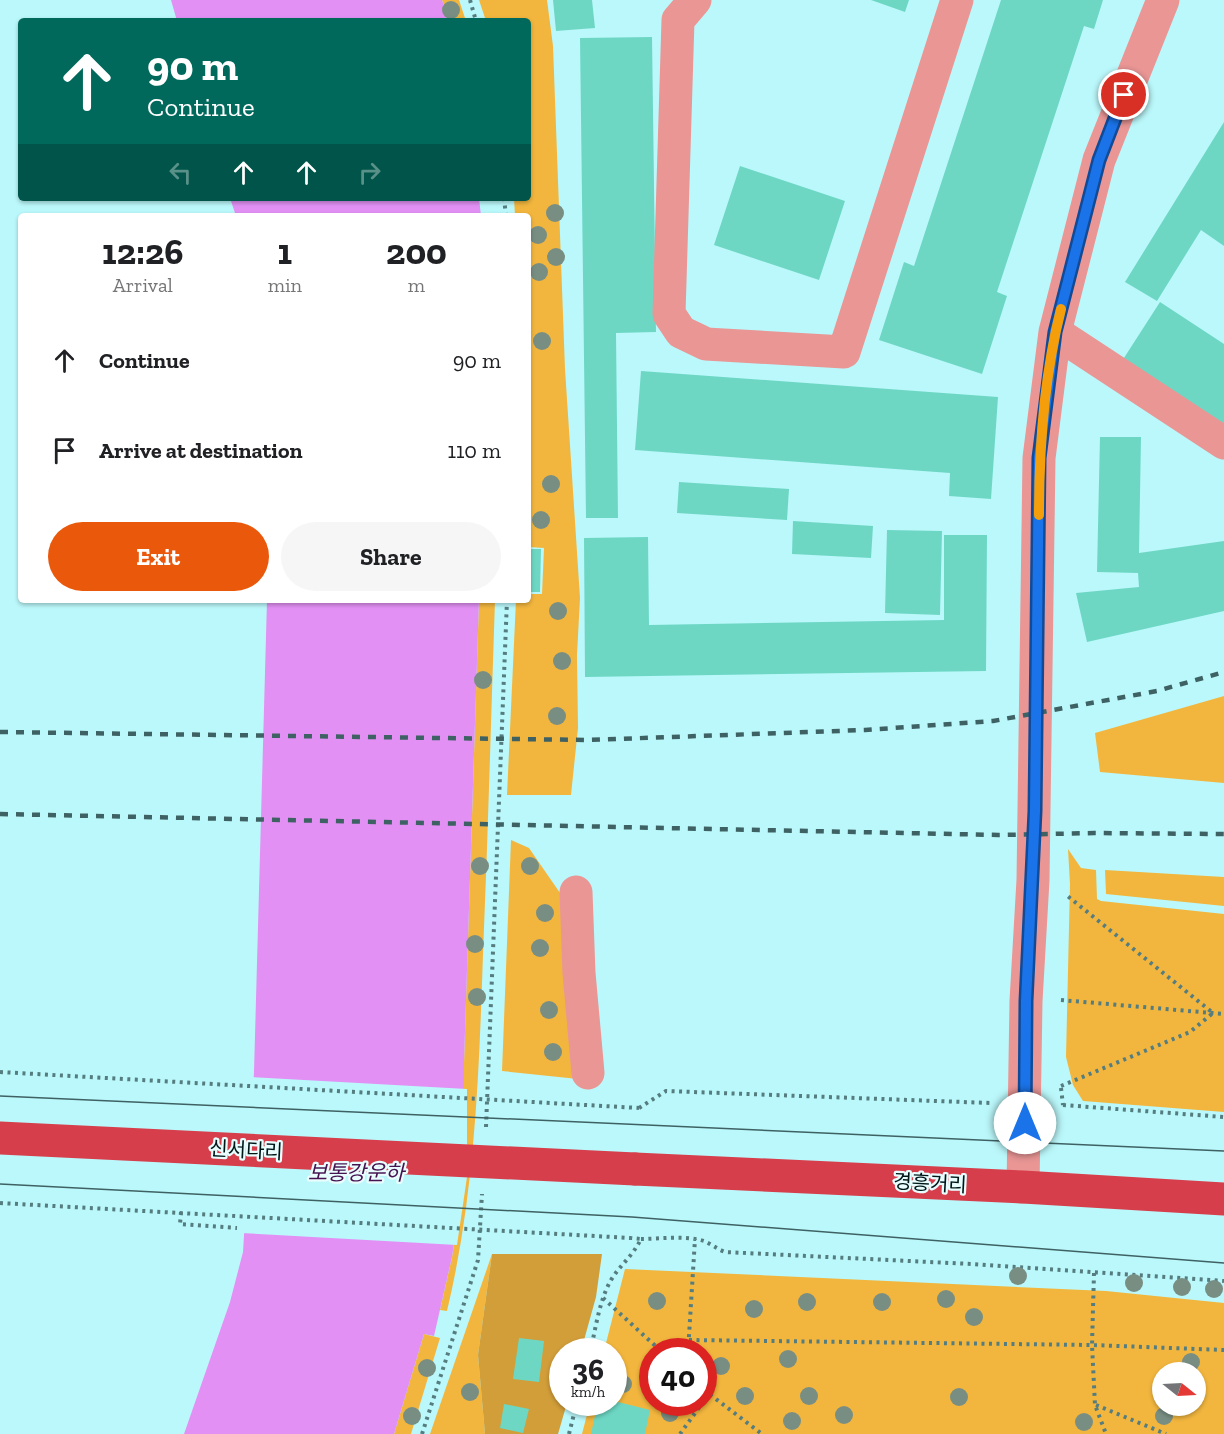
<!DOCTYPE html>
<html lang="en">
<head>
<meta charset="utf-8">
<style>
	:root { --surface:#fff; --page:#f6f6f6; --text:#202124; --muted:#757577; --accent:#ea580c }
	body { margin:0; font-family:"Zilla Slab","Noto Sans KR",serif; background:var(--page); color:var(--text); height:100vh; display:flex; flex-direction:column; font-size:22px; white-space:nowrap }
	* { box-sizing:border-box; margin:0 }
	p { font-size:20px; color:var(--muted) }
	.icon { flex:none; width:33px; height:33px; fill:none; stroke:currentColor; stroke-width:2; stroke-linecap:round; stroke-linejoin:round }
	.map { position:relative; flex:1; overflow:hidden }
	.drawer { position:absolute; left:18px; top:213px; width:513px; height:390px; display:flex; flex-direction:column; background:var(--surface); border-radius:6px; box-shadow:0 2px 4px #0004 }
	.drawer>* { flex:none }
	.hud { position:absolute; left:18px; top:18px; width:513px; height:183px; border-radius:6px; box-shadow:0 2px 4px #0004; background:#00695c; color:#fff; overflow:hidden }
	.needle { width:39px; rotate:108deg }
	.buttons { position:absolute; left:1152px; top:1362px; display:grid; gap:12px }
	.buttons a { display:grid; place-items:center; width:54px; height:54px; border-radius:50%; background:var(--surface); box-shadow:0 2px 4px #0004; font-size:30px }
	.speed { position:absolute; left:549px; top:1338px; display:flex; gap:12px; font-size:30px; font-weight:700; text-align:center }
	.speed>* { display:grid; place-content:center; width:78px; height:78px; border-radius:50%; background:var(--surface); box-shadow:0 2px 4px #0004; line-height:1 }
	.speed small { font-size:15px; font-weight:400 }
	.speed .limit { border:9px solid #d22; background:#fff; color:#111 }
	.pin { position:absolute; display:grid; place-items:center; width:51px; height:51px; color:#fff; margin:-26px; border:3px solid #fff; border-radius:50%; box-shadow:0 2px 6px #0007 }
	.me { position:absolute; width:66px; margin:-33px; rotate:0deg; stroke-linejoin:round; filter:drop-shadow(0 0 4px #0008) }
	.turn { display:flex; align-items:center; gap:21px; height:126px; padding:0 30px; font-size:27px }
	.turn .icon { width:78px; height:78px; stroke-width:2.5 }
	.turn b { display:block; font-size:42px; line-height:51px }
	.lanes { display:flex; align-items:center; height:57px; padding:0 30px; background:#0003; justify-content:center; gap:30px; direction:ltr }
	.lanes .off { opacity:.35 }
	.eta { display:flex; justify-content:space-evenly; align-items:center; height:102px; text-align:center }
	.eta b { font-size:36px; font-weight:800; line-height:42px }
	.primary-button { display:flex; gap:12px; margin-top:auto; padding:12px 30px }
	.primary-button a { flex:1; height:69px; border-radius:36px; background:var(--accent); color:#fff; font-size:24px; font-weight:800; line-height:69px; text-align:center }
	.primary-button a+a { background:var(--page); color:var(--text) }
	ul { padding:0; list-style:none }
	li { display:flex; align-items:center; gap:18px; height:90px; padding:0 30px }
	li div { flex:1 }
	li b { display:block; font-size:22px }
	li em { font-style:normal }
	.map>svg:first-child { display:block }
</style>
</head>
<body>
<div class="map">
<svg width="1224" height="1434" viewBox="0 0 1224 1434">
	<rect width="100%" height="100%" fill="#bbf8fb"/>
	<path fill="#f2b63e" fill-rule="evenodd" d="M442,0H459L466,21H449Z
		M479,0H547L553,46L565,369L580,598L577,655L578,728L571,795H507L516,600H528V594H542L544,548L528,547V216H515L514,198H528V21H486Z
		M479,600H495C491,718 488,836 483,954C479,1074 475,1194 447,1311L440,1310L452,1257L464,1177V1063Z
		M1224,696V783L1100,772L1095,733Z
		M511,840L529,848L569,906L578,1079L502,1071Z
		M1068,849L1081,868L1096,870L1097,899L1101,901L1224,914V1112L1083,1101L1073,1085L1066,1057L1070,884Z
		M1105,870L1224,877V906L1106,894Z
		M492,1254L478,1355L485,1434H430Z
		M625,1269L1106,1291L1224,1303V1434H582L590,1403L614,1402V1352L604,1351ZM652,1352H704V1402H652ZM1162,1372H1196V1406H1162Z
		M424,1334L440,1338L411,1434H394Z"/>
	<path fill="#d29e39" d="M492,1254H602L596,1297L581,1351L562,1352V1402L567,1403L558,1434H485L478,1355Z"/>
	<path fill="#e290f4" d="M171,0H442L449,21H177Z
		M230,198H479L481,216H236Z
		M267,600H479L464,1063V1177L452,1257L434,1336L424,1334L394,1434H184L230,1302L243,1252L254,1072Z"/>
	<path fill="#bbf8fb" d="M251,1077L467,1089V1177L457,1245L241,1233Z"/>
	<path fill="#6dd7c4" d="M553,0H592L595,28L556,31Z
		M871,0H909L905,12Z
		M1001,0H1103L1094,29L1084,26L997,292L1007,296L982,374L879,340L904,262L914,266Z
		M652,37L656,332L616,333L618,518H586L580,38Z
		M1224,122V246L1201,230L1157,301L1125,282Z
		M740,166L845,201L819,280L714,245Z
		M1160,302L1224,344V426L1122,361Z
		M641,371L998,397L991,499L949,496L950,473L635,450Z
		M1100,437H1141L1139,553L1224,541V611L1087,642L1076,593L1139,587L1138,573L1097,572Z
		M679,482L789,489L787,520L677,513Z
		M793,521L873,526L871,558L792,554Z
		M887,530L942,531L940,615L885,613Z
		M944,535H987L986,671L585,677L584,538L648,537L649,625L944,620Z
		M528,549H541L540,592H528Z
		M519,1338L544,1341L539,1382L513,1379Z
		M614,1401L650,1410L645,1434H591L598,1402Z
		M504,1404L529,1409L523,1433L500,1428Z"/>
	<g fill="none" stroke-linecap="round" stroke-linejoin="round">
		<path stroke="#557d7f" stroke-width="4" stroke-dasharray="3 4.5" stroke-linecap="butt" d="M470,0L476,21
			M504,198L506,216
			M1061,1000L1224,1014
			M1061,1086L1190,1032L1213,1013L1065,894
			M1061,1088L1063,1105
			M1063,1105L1224,1117
			M639,1108L666,1091L990,1103
			M486,1127L507,600
			M181,1212L180,1224L237,1228
			M641,1239C661,1239 685,1235 704,1241C711,1244 717,1249 725,1252L971,1264L1224,1281
			M1094,1273L1092,1345L1095,1405L1106,1434
			M603,1298L662,1352
			M689,1340L1092,1345L1224,1350
			M590,1352C596,1328 599,1301 611,1280C620,1265 632,1257 641,1239L631,1238
			M688,1352L695,1239
			M704,1390L762,1434
			M1096,1405L1166,1434
			M422,1434L478,1260L482,1194
			M569,1434L577,1402
			M680,1434L703,1402"/>
		<path stroke="#e99695" stroke-width="33" d="M695,0L678,20L669,314L681,332L706,344L844,352L957,0
			M1055,332L1224,443
			M576,892L579,973L588,1073
			M1023,1187L1026,1001L1033,880L1039,458L1055,332L1099,160L1163,0"/>
		<path stroke="#d73e4b" stroke-width="33" d="M635,1169L1023,1187L1224,1199"/>
		<path stroke="#3e6163" stroke-width="1.5" d="M0,1096L1224,1151
			M0,1184L632,1217L1224,1263"/>
		<path stroke="#3e6163" stroke-width="4.5" stroke-dasharray="8 8" stroke-linecap="butt" d="M0,732L588,740L865,730L993,721L1157,691L1224,672
			M0,814L998,835L1094,833L1224,834"/>
		<path stroke="#557d7f" stroke-width="4" stroke-dasharray="3 4.5" stroke-linecap="butt" d="M0,1072L639,1108
			M0,1203L631,1238"/>
		<path stroke="#d73e4b" stroke-width="33" d="M0,1138L635,1169"/>
	</g>
	<g fill="#798e83">
		<circle cx="451" cy="10" r="9"/>
		<circle cx="555" cy="213" r="9"/>
		<circle cx="538" cy="235" r="9"/>
		<circle cx="556" cy="257" r="9"/>
		<circle cx="539" cy="272" r="9"/>
		<circle cx="542" cy="341" r="9"/>
		<circle cx="551" cy="484" r="9"/>
		<circle cx="541" cy="520" r="9"/>
		<circle cx="558" cy="611" r="9"/>
		<circle cx="562" cy="661" r="9"/>
		<circle cx="483" cy="680" r="9"/>
		<circle cx="557" cy="716" r="9"/>
		<circle cx="480" cy="866" r="9"/>
		<circle cx="530" cy="866" r="9"/>
		<circle cx="545" cy="913" r="9"/>
		<circle cx="475" cy="944" r="9"/>
		<circle cx="540" cy="948" r="9"/>
		<circle cx="477" cy="997" r="9"/>
		<circle cx="549" cy="1010" r="9"/>
		<circle cx="553" cy="1052" r="9"/>
		<circle cx="1018" cy="1276" r="9"/>
		<circle cx="1134" cy="1283" r="9"/>
		<circle cx="1182" cy="1287" r="9"/>
		<circle cx="1214" cy="1289" r="9"/>
		<circle cx="946" cy="1299" r="9"/>
		<circle cx="657" cy="1301" r="9"/>
		<circle cx="807" cy="1302" r="9"/>
		<circle cx="882" cy="1302" r="9"/>
		<circle cx="754" cy="1309" r="9"/>
		<circle cx="974" cy="1317" r="9"/>
		<circle cx="788" cy="1359" r="9"/>
		<circle cx="1191" cy="1362" r="9"/>
		<circle cx="721" cy="1366" r="9"/>
		<circle cx="427" cy="1368" r="9"/>
		<circle cx="623" cy="1384" r="9"/>
		<circle cx="470" cy="1392" r="9"/>
		<circle cx="745" cy="1396" r="9"/>
		<circle cx="809" cy="1396" r="9"/>
		<circle cx="959" cy="1397" r="9"/>
		<circle cx="670" cy="1413" r="9"/>
		<circle cx="844" cy="1415" r="9"/>
		<circle cx="412" cy="1416" r="9"/>
		<circle cx="1164" cy="1416" r="9"/>
		<circle cx="792" cy="1421" r="9"/>
		<circle cx="1084" cy="1422" r="9"/>
	</g>
	<g fill="none" stroke-linecap="round" stroke-linejoin="round">
		<g stroke="#114b97" stroke-width="15">
			<path id="route" d="M1025,1123L1026,1001L1035,811L1039,458L1055,332L1099,160L1124,95"/>
		</g>
		<use href="#route" stroke="#1a73e8" stroke-width="10"/>
		<path stroke="#f59e0b" stroke-width="10" d="M1039,515C1039,447 1044,376 1061,309"/>
	</g>
	<g text-anchor="middle" dominant-baseline="central" stroke-width="4.5" stroke-linejoin="round" paint-order="stroke">
		<g font-size="20" fill="#001718" stroke="#e9fdfe">
			<text transform="translate(246 1150) rotate(3)">신서다리</text>
			<text transform="translate(930 1183) rotate(3)">경흥거리</text>
		</g>
		<g font-size="21" font-style="italic" fill="#461250" stroke="#e9fdfe">
			<text x="356" y="1172">보통강운하</text>
		</g>
	</g>
</svg>
<div class="buttons">
<a><svg class="needle" viewBox="-14 -14 28 28"><path d="M0-13l5 13h-10z" fill="#e53935"/><path d="M0 13l5-13h-10z" fill="#757577"/></svg></a>
</div>
<div class="speed"><div>36<small>km/h</small></div><div class="limit">40</div></div>
<div class="pin" style="left:1124px;top:95px;background:#d93025"><svg class="icon" aria-label="arrive" viewBox="0 0 24 24"><path d="M6 21V4h12l-3 4 3 4H6"/></svg></div>
<svg class="me" style="left:1025px;top:1123px" viewBox="-20 -20 40 40"><circle r="19" fill="#fff"/><path d="M0-13L10 11 0 6-10 11z" fill="#1a73e8"/></svg>
<div class="hud">
<div class="turn"><svg class="icon" aria-label="ahead" viewBox="0 0 24 24"><path d="M12 20V5M6 11l6-6 6 6"/></svg><div><b>90 m</b>Continue</div></div>
<div class="lanes"><svg class="icon off" aria-label="left" viewBox="0 0 24 24"><path d="M17 20v-9H6M10 6l-5 5 5 5"/></svg><svg class="icon" aria-label="ahead" viewBox="0 0 24 24"><path d="M12 20V5M6 11l6-6 6 6"/></svg><svg class="icon" aria-label="ahead" viewBox="0 0 24 24"><path d="M12 20V5M6 11l6-6 6 6"/></svg><svg class="icon off" aria-label="right" viewBox="0 0 24 24"><path d="M7 20v-9h11M14 6l5 5-5 5"/></svg></div>
</div>
<section class="drawer">
<div class="eta">
<div><b>12:26</b><p>Arrival</p></div>
<div><b>1</b><p>min</p></div>
<div><b>200</b><p>m</p></div>
</div>
<ul>
<li><svg class="icon" aria-label="ahead" viewBox="0 0 24 24"><path d="M12 20V5M6 11l6-6 6 6"/></svg><div><b>Continue</b></div><em>90 m</em></li>
<li><svg class="icon" aria-label="arrive" viewBox="0 0 24 24"><path d="M6 21V4h12l-3 4 3 4H6"/></svg><div><b>Arrive at destination</b></div><em>110 m</em></li>
</ul>
<div class="primary-button"><a>Exit</a><a>Share</a></div>
</section>
</div>
</body>
</html>
